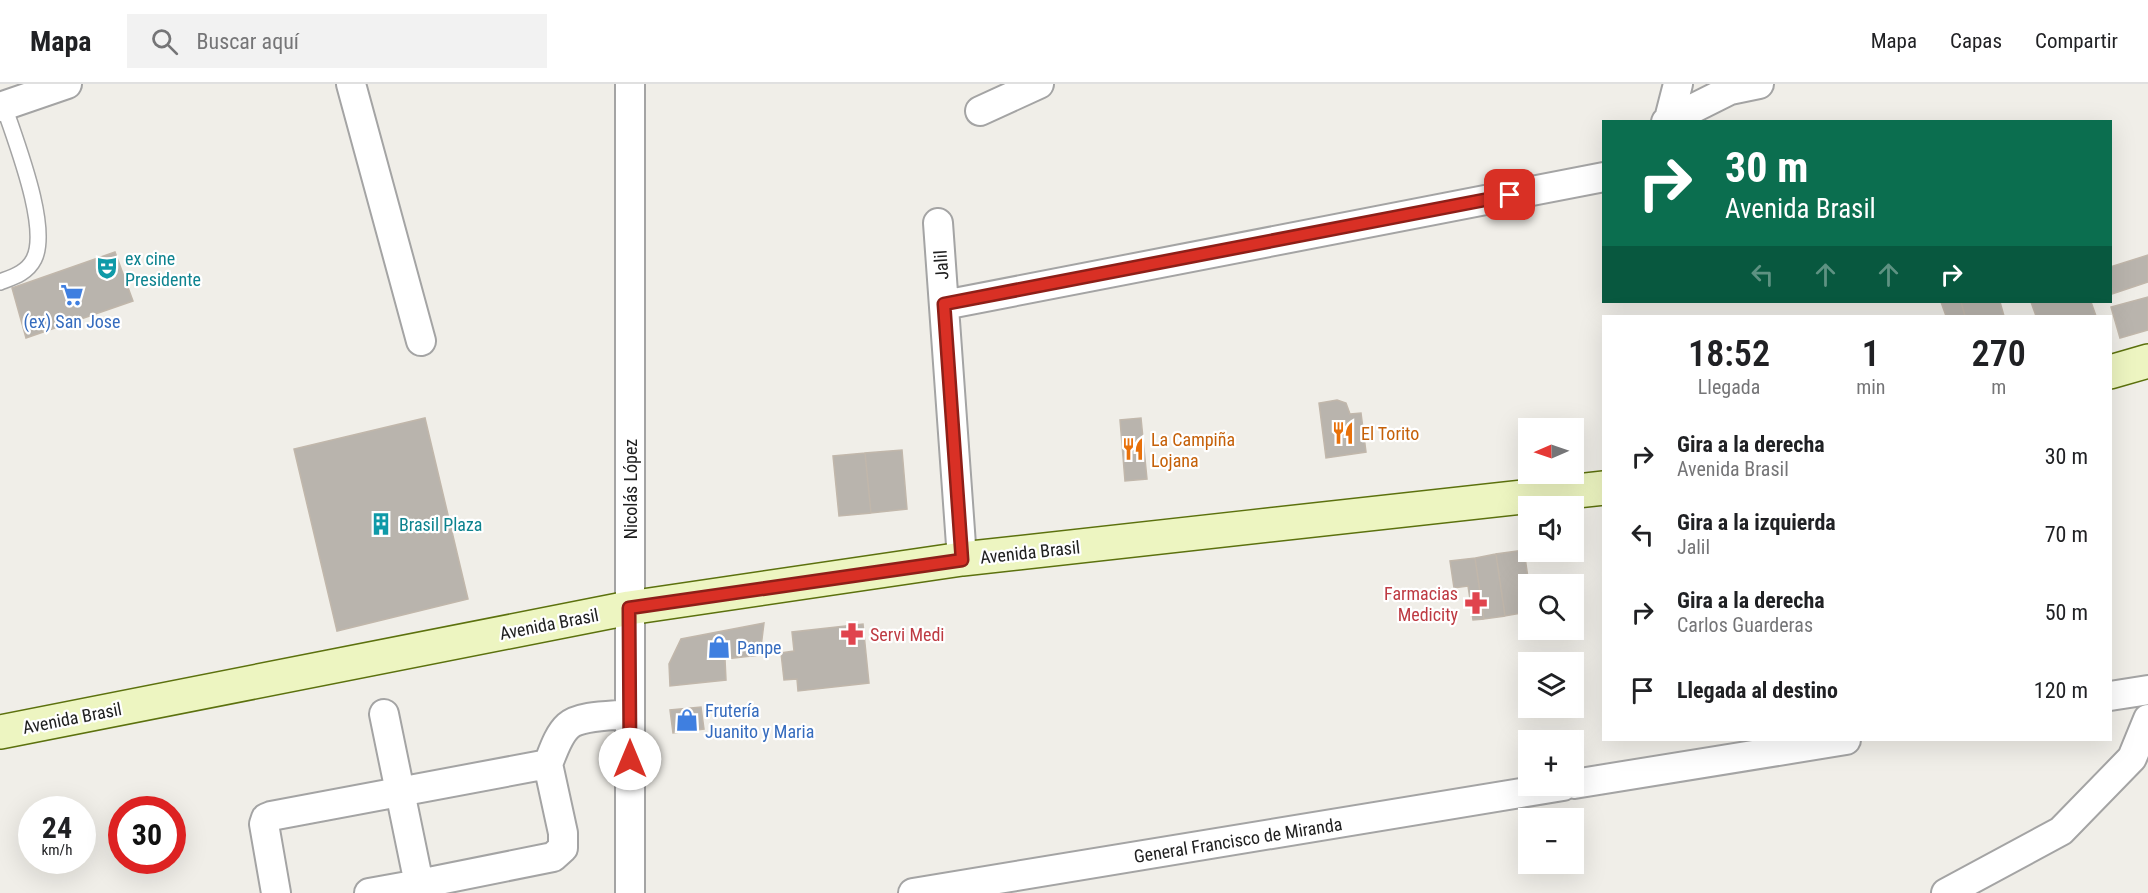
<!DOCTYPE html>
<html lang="es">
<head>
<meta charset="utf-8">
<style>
	:root { --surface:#fff; --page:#f2f2f2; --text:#202124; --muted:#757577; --line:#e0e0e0 }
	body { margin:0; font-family:"Roboto Condensed",sans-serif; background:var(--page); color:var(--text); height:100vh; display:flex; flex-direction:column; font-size:22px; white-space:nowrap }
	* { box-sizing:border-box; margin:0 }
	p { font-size:20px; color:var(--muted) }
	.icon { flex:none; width:33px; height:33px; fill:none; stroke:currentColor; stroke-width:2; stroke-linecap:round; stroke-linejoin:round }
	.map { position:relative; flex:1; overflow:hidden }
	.sheet { position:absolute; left:1602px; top:231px; width:510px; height:426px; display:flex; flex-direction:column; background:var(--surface); border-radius:0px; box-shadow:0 6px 24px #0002 }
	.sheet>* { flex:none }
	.top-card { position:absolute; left:1602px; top:36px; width:510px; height:183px; border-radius:0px; box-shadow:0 6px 24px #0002; background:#0b6e4f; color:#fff; overflow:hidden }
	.needle { width:39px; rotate:268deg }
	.buttons { position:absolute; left:1518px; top:334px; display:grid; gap:12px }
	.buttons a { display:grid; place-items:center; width:66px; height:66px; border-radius:0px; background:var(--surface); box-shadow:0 6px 24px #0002; font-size:30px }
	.speed { position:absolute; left:18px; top:712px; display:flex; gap:12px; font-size:30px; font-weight:700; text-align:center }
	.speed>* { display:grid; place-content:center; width:78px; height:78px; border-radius:50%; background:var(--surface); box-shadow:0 6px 24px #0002; line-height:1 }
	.speed small { font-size:15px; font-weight:400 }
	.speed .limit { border:9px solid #d22; background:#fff; color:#111 }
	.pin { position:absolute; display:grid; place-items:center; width:51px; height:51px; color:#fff; margin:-26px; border-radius:12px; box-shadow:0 3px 9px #0006 }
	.me { position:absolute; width:66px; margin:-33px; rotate:0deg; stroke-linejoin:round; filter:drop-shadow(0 0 4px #0008) }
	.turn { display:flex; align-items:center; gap:21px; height:126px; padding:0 24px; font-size:27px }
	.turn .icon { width:78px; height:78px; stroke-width:2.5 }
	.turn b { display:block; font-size:42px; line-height:51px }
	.lanes { display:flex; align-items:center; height:57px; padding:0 24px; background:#0003; justify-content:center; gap:30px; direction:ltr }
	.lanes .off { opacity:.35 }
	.eta { display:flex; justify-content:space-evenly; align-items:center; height:102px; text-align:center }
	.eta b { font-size:36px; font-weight:600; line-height:42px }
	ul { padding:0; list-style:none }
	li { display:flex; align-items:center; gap:18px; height:78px; padding:0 24px }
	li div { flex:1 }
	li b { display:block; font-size:22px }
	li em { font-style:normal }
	header { display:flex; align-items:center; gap:36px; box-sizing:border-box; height:84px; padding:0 30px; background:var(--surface); border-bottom:2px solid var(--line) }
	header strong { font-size:28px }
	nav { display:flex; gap:33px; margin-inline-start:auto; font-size:21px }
	.search { width:420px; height:54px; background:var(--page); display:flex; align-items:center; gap:15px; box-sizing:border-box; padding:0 21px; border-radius:0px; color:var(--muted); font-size:22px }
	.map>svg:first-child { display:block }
</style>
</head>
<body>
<header>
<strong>Mapa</strong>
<div class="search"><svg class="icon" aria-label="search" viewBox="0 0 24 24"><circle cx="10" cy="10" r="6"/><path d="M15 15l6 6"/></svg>Buscar aquí</div>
<nav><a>Mapa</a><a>Capas</a><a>Compartir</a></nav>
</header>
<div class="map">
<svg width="2148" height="809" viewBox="0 0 2148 809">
	<rect width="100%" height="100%" fill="#f0eee8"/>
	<path fill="#b9b4ad" stroke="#c1b7ab" stroke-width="1.5" d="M115,168L133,217L26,254L12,204Z
		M2148,171V198L2112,210L2110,183Z
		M2148,213V246L2120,254L2111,223Z
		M1941,218H1961L1965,232H1946Z
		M1961,218H2000L2004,232H1965Z
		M2031,218H2091L2096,232H2036Z
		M1337,316L1346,319L1350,330L1361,329L1366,368L1326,374L1319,319Z
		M425,334L468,515L337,547L294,365Z
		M1141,334L1147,395L1125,397L1120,336Z
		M902,366L907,425L871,429L865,369Z
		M865,369L871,429L839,432L833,372Z
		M1524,466L1529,501L1528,528L1505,532L1496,470Z
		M1496,470L1505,532L1484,535L1475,474Z
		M1475,474L1484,535L1473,536L1468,502L1454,504L1450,477Z
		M764,539L760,571L725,575L726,596L670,602L669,580L681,555Z
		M863,540L869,599L798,607L797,595L784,596L781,569L794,567L792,548Z
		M701,623L704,645L673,649L670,626Z"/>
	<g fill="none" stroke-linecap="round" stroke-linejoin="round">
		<g stroke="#a4a4a4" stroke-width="18">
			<path id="lane" d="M0,198C13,193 27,189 34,175C50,143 15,56 4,22"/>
		</g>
		<g stroke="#a4a4a4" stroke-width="32">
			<path id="street" d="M351,0L421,257
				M0,23L67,0
				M980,27L1039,0
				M1669,35L1678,0
				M1666,38L1730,6L1759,0
				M938,139L962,475
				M944,221L1604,93
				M2110,612L2148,606
				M1574,700L1846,656
				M419,800L553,773L563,764V749L548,680
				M276,809L264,740L266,734L271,732L548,680C553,668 558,651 568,642C580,631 614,632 629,630
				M369,809L419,800L384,630
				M630,809V0
				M913,809L1563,702
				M1946,809L2061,747L2132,674L2148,635"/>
		</g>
		<g stroke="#5c710e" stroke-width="36">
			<path id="secondary" d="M2110,288L2148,277
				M0,648L629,524L962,475L1604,404"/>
		</g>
		<use href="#lane" stroke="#fff" stroke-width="15"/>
		<use href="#street" stroke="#fff" stroke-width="28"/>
		<use href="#secondary" stroke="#edf5c1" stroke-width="33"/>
	</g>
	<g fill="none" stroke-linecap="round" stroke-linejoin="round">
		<g stroke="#8d1f18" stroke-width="15">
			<path id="route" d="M630,675L629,524L962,476L944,220L1510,111"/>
		</g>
		<use href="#route" stroke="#d93025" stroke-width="10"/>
	</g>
	<defs>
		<g id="theatre-bare" transform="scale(1.8)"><path d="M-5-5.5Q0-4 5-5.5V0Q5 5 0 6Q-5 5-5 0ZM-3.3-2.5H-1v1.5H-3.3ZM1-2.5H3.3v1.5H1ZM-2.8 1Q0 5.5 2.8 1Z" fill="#0f9aa8" stroke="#fff" stroke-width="2.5" paint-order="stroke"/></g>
		<g id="supermarket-bare" transform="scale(1.8)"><path d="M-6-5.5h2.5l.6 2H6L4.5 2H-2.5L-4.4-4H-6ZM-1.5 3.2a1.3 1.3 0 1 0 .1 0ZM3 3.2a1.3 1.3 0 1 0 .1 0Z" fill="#3f7fe0" stroke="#fff" stroke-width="2.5" paint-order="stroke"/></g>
		<g id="restaurant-bare" transform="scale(1.8)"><path d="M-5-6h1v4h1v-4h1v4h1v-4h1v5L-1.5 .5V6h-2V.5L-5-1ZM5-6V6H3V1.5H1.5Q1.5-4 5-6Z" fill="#e8710a" stroke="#fff" stroke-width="2.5" paint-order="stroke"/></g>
		<g id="building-bare" transform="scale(1.8)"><path d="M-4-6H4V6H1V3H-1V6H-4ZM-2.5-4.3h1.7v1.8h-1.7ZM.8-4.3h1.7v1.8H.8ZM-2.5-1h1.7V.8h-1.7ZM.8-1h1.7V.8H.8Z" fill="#0f9aa8" stroke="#fff" stroke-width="2.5" paint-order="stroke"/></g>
		<g id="pharmacy-bare" transform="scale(1.8)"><path d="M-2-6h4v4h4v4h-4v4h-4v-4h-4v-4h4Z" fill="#e0444e" stroke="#fff" stroke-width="2.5" paint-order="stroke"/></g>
		<g id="shop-bare" transform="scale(1.8)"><path d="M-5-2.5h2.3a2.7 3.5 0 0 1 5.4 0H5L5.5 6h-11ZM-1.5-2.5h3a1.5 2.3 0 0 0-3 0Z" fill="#3f7fe0" stroke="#fff" stroke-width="2.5" paint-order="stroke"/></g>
	</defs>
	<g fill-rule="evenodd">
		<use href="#theatre-bare" x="107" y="184"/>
		<use href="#supermarket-bare" x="72" y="211"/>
		<use href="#restaurant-bare" x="1343" y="349"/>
		<use href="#restaurant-bare" x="1133" y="365"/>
		<use href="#building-bare" x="381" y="440"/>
		<use href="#pharmacy-bare" x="1476" y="519"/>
		<use href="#pharmacy-bare" x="852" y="550"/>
		<use href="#shop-bare" x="719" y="563"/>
		<use href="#shop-bare" x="687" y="636"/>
	</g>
	<g text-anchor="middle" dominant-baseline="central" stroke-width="4.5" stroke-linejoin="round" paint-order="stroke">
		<g font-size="18" fill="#0d838f" stroke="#fff" text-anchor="start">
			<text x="125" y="174">ex cine<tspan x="125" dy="21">Presidente</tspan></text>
			<text x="399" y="440">Brasil Plaza</text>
		</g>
		<g font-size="18" fill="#202020" stroke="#fff">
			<text transform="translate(941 181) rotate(-94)">Jalil</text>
			<text transform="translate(630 405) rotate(-90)">Nicolás López</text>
			<text transform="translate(1030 468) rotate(-6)">Avenida Brasil</text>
			<text transform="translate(549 540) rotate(-11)">Avenida Brasil</text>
			<text transform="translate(72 634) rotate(-11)">Avenida Brasil</text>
			<text transform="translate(1238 756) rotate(-9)">General Francisco de Miranda</text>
		</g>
		<g font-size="18" fill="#366cbe" stroke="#fff" text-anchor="start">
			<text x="72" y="237" text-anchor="middle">(ex) San Jose</text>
			<text x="737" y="563">Panpe</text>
			<text x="705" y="626">Frutería<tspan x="705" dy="21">Juanito y Maria</tspan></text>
		</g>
		<g font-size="18" fill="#c56008" stroke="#fff" text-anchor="start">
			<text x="1361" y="349">El Torito</text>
			<text x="1151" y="355">La Campiña<tspan x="1151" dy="21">Lojana</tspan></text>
		</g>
		<g font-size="18" fill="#be3a42" stroke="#fff" text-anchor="end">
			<text x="1458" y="509">Farmacias<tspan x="1458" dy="21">Medicity</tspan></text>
			<text x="870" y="550" text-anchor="start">Servi Medi</text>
		</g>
	</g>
</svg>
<div class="buttons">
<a><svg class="needle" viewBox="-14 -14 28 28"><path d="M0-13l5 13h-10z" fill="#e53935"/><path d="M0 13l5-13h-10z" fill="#757577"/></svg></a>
<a><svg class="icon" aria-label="sound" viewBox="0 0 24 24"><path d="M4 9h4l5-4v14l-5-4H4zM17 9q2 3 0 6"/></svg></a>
<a><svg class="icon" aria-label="search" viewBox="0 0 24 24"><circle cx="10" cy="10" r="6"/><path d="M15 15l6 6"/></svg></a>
<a><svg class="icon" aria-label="layers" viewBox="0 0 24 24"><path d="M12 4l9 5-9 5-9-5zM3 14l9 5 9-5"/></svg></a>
<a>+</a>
<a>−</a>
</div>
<div class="speed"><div>24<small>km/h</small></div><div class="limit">30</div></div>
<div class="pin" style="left:1510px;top:111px;background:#d93025"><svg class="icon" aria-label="arrive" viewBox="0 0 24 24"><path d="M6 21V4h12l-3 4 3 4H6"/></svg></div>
<svg class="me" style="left:630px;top:675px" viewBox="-20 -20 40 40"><circle r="19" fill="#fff"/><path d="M0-13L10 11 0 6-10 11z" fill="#d93025"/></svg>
<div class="top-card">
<div class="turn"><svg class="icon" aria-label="right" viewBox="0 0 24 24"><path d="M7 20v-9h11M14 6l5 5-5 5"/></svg><div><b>30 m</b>Avenida Brasil</div></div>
<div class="lanes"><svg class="icon off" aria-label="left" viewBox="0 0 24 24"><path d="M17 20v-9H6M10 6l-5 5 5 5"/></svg><svg class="icon off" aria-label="ahead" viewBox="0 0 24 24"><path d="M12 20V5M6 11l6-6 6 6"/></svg><svg class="icon off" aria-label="ahead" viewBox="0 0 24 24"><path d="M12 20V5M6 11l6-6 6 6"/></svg><svg class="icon" aria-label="right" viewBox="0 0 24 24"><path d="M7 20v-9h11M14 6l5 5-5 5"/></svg></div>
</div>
<section class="sheet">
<div class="eta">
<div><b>18:52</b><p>Llegada</p></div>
<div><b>1</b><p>min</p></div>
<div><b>270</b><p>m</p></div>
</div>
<ul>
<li><svg class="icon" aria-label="right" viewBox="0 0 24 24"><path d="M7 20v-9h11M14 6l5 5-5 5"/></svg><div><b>Gira a la derecha</b><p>Avenida Brasil</p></div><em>30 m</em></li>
<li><svg class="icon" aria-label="left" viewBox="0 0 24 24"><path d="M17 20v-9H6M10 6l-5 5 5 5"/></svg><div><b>Gira a la izquierda</b><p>Jalil</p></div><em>70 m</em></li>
<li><svg class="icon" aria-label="right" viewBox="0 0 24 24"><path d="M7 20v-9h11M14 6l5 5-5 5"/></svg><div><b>Gira a la derecha</b><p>Carlos Guarderas</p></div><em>50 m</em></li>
<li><svg class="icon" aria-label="arrive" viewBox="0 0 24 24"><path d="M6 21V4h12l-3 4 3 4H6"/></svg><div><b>Llegada al destino</b></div><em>120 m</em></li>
</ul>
</section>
</div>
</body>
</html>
